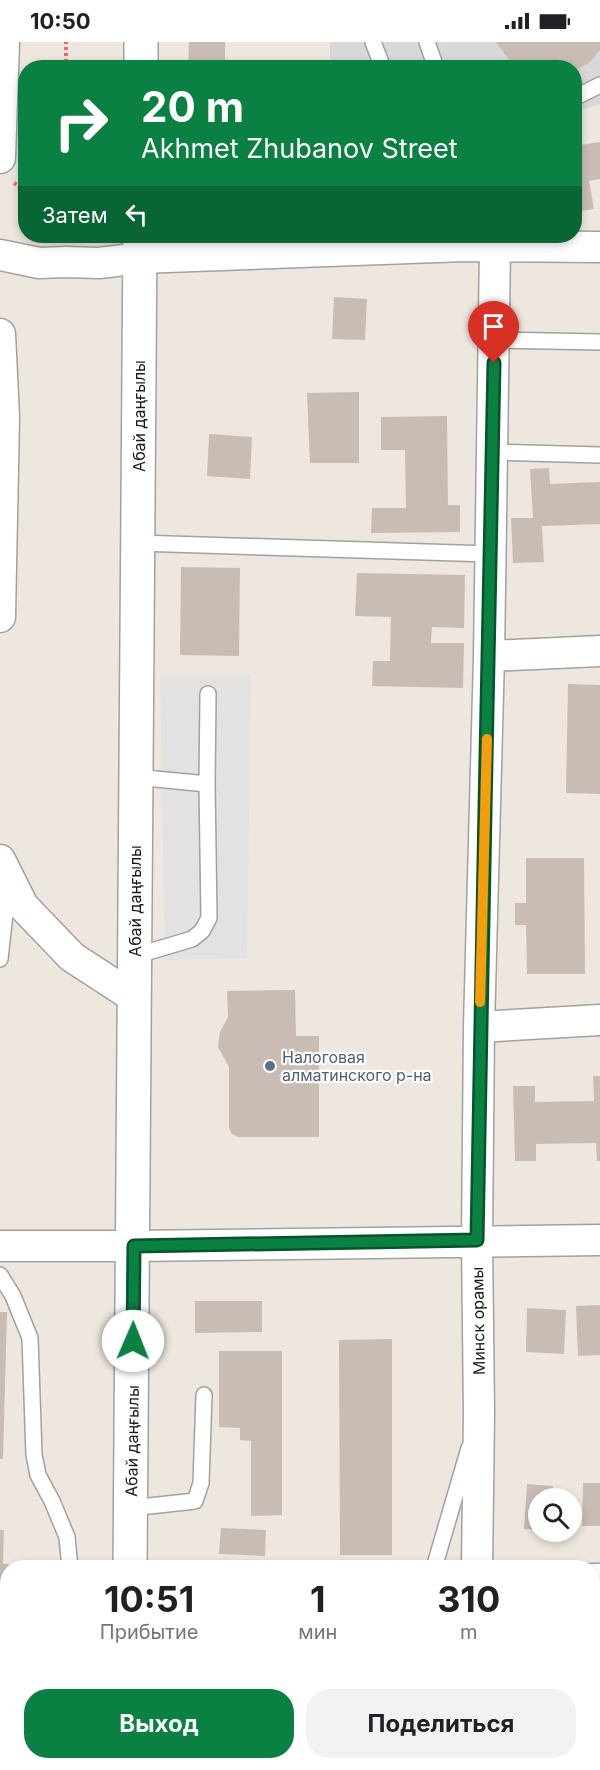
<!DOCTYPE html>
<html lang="ru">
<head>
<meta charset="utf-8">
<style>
	:root { --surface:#fff; --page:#f2f2f2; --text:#202124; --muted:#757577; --accent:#0b8043 }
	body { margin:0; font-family:Inter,sans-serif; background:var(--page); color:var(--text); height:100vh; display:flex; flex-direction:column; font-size:22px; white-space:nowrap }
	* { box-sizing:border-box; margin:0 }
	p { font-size:20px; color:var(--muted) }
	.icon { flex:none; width:33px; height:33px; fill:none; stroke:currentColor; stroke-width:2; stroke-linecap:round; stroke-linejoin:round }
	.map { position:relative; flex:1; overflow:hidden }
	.panel { position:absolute; left:0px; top:1518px; width:600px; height:210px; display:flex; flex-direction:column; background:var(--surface); border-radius:24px 24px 0 0; box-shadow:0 3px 9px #0003 }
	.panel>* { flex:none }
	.hud { position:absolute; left:18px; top:18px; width:564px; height:183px; border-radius:24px; box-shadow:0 3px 9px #0003; background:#0b8043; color:#fff; overflow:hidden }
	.buttons { position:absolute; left:528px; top:1446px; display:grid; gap:12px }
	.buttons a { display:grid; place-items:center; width:54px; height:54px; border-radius:50%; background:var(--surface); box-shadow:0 3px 9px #0003; font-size:30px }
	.pin { position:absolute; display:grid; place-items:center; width:51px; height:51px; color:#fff; margin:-62px -26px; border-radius:50% 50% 50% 0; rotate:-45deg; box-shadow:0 0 6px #0007 }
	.pin .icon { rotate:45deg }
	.me { position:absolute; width:66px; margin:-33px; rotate:1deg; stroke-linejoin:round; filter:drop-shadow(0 0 4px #0008) }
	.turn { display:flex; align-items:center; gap:21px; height:126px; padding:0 24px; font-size:27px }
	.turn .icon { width:78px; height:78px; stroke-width:2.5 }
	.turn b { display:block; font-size:42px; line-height:51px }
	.then { display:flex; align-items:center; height:57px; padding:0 24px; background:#0003; gap:12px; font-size:22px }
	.eta { display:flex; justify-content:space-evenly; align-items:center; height:102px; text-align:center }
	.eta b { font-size:36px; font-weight:700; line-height:42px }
	.button { display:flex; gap:12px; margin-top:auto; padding:12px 24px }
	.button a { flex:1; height:69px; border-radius:24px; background:var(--accent); color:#fff; font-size:24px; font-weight:700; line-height:69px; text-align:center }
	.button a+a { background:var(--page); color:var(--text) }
	.status { display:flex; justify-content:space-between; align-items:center; height:42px; padding:0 30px; background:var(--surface); direction:ltr }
	.status svg { height:16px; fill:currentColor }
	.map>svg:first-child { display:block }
</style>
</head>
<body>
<div class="status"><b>10:50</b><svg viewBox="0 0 49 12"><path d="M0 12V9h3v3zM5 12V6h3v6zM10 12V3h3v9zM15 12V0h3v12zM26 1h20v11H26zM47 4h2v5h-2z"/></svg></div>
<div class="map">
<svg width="600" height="1728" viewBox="0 0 600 1728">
	<rect width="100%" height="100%" fill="#ede7df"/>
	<path fill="#d9d7d7" d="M330,0H600V62L575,70L574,26H330Z"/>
	<path fill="#e2e2e2" d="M160,633H251L247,916L165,918Z"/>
	<path fill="#c9bcb5" d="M189,0H225V26H188Z
		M496,0H600V8L590,20L574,29V26H520L510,19Z
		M600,100V137L589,139L594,167L574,170V104Z
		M334,255L367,257L365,298L332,297Z
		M359,350V421H310L307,351Z
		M447,374L448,463H460V490L371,491L372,466H406L405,408H381V375Z
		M209,392L252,395L250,437L207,434Z
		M549,426L550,442L600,440V482L542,484L544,520L513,521L511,476H533L530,427Z
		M181,525L240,526L239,614L180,613Z
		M357,531L465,533L464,586L432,585L431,601H464L463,646L372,644L373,619H390L391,575L355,574Z
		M568,642L600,643V752L566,751Z
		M526,816H584L585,932H527L526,883H515V861H526Z
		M295,948L296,994H319V1095H238L232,1092L229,1086V1025L218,1005L220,990L228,975L227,949Z
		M593,1034H600V1119H597L596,1101L536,1102V1119H515L513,1044H535V1060L594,1059Z
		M195,1259H262V1290L195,1291Z
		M600,1263V1313L578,1314L576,1264Z
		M527,1266L566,1268L564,1312L526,1310Z
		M0,1270H7L3,1417H0Z
		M392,1297V1513H340L339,1298Z
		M219,1309H282V1473L251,1474V1399L240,1398V1386L219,1385Z
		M583,1441H600V1484H582Z
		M527,1442L553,1444V1456H538V1488L524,1487Z
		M221,1486L266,1488L265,1514L219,1512Z
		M0,1488H4L3,1522L27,1523V1526H8V1559H0Z
		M392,1520V1526H341V1521Z
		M592,1593L600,1594V1656H592Z
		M0,1632H8V1712H0Z
		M343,1720H395V1728H344Z
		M576,1720H600V1728H576Z
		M536,1725V1728H517V1726Z"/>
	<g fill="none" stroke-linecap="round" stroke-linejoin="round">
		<g stroke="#a1a1a1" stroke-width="18">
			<path id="service" d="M373,0L383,26
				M427,0L436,26
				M574,56L600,43
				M494,298L600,300
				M493,410L600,413
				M138,501L490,512
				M135,735L207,742L209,876L202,889L192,897L135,914
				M207,742L208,652
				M0,917L8,845
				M0,1233L13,1254L30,1296L34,1413L38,1433L52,1459L67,1495L70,1526
				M131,1466L195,1459L201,1441L204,1353
				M434,1526L469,1406
				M69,1728V1720
				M419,1728V1720"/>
		</g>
		<g stroke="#a1a1a1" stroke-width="33">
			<path id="minor" d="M0,116L4,0
				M0,213L39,221L66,220L99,221L140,216L464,204L600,205
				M0,292L4,375L0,575
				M489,614L600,609
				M0,818L23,864L72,915L135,956
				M479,985L600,978
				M0,1204H134L600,1198
				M477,1526L479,1371L477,1198L479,985L489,614L495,205
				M592,1537H600
				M487,1720V1728"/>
		</g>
		<g stroke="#a1a1a1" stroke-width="36">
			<path id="tertiary" d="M141,26V0
				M130,1526L140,194
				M128,1728V1720"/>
		</g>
		<path stroke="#ff615e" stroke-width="4" stroke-dasharray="3 3" stroke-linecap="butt" d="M66,26V0
			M14,141L19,144L26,161"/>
		<use href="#service" stroke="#fff" stroke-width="15"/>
		<use href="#minor" stroke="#fff" stroke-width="30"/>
		<use href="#tertiary" stroke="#fff" stroke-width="33"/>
	</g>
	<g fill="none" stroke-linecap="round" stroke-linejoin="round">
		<g stroke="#07532c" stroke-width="15">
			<path id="route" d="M133,1299L134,1204L477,1198C480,906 490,613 494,321"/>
		</g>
		<use href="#route" stroke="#0b8043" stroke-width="10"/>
		<path stroke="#f59e0b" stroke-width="10" d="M480,960L487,697"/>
	</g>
	<circle fill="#5c6f8a" stroke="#fff" stroke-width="2" cx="270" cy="1024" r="6"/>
	<g text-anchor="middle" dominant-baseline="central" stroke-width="4.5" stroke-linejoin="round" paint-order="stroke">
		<g font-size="16" fill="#1a1a1a" stroke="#fff">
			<text transform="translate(139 374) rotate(-90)">Абай даңғылы</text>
			<text transform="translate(135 859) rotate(-90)">Абай даңғылы</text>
			<text transform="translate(478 1279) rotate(-91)">Минск орамы</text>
			<text transform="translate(132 1399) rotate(-89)">Абай даңғылы</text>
		</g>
		<g font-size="16" fill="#4e5e75" stroke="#fff" text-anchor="start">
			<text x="282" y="1015">Налоговая<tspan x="282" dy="18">алматинского р-на</tspan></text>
		</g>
	</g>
</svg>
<div class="buttons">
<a><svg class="icon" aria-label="search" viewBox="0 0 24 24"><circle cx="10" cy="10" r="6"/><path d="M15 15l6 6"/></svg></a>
</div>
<div class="pin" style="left:494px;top:321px;background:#d93025"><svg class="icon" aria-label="arrive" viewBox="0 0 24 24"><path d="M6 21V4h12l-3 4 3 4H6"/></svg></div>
<svg class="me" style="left:133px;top:1299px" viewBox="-20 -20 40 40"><circle r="19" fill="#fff"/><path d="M0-13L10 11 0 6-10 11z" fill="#0b8043"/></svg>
<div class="hud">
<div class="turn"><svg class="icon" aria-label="right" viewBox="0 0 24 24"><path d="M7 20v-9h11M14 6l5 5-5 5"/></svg><div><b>20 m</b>Akhmet Zhubanov Street</div></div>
<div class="then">Затем<svg class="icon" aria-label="left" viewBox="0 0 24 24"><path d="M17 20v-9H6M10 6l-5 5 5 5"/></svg></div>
</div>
<section class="panel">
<div class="eta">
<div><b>10:51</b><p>Прибытие</p></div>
<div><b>1</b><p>мин</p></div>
<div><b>310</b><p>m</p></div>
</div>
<div class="button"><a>Выход</a><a>Поделиться</a></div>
</section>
</div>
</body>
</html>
